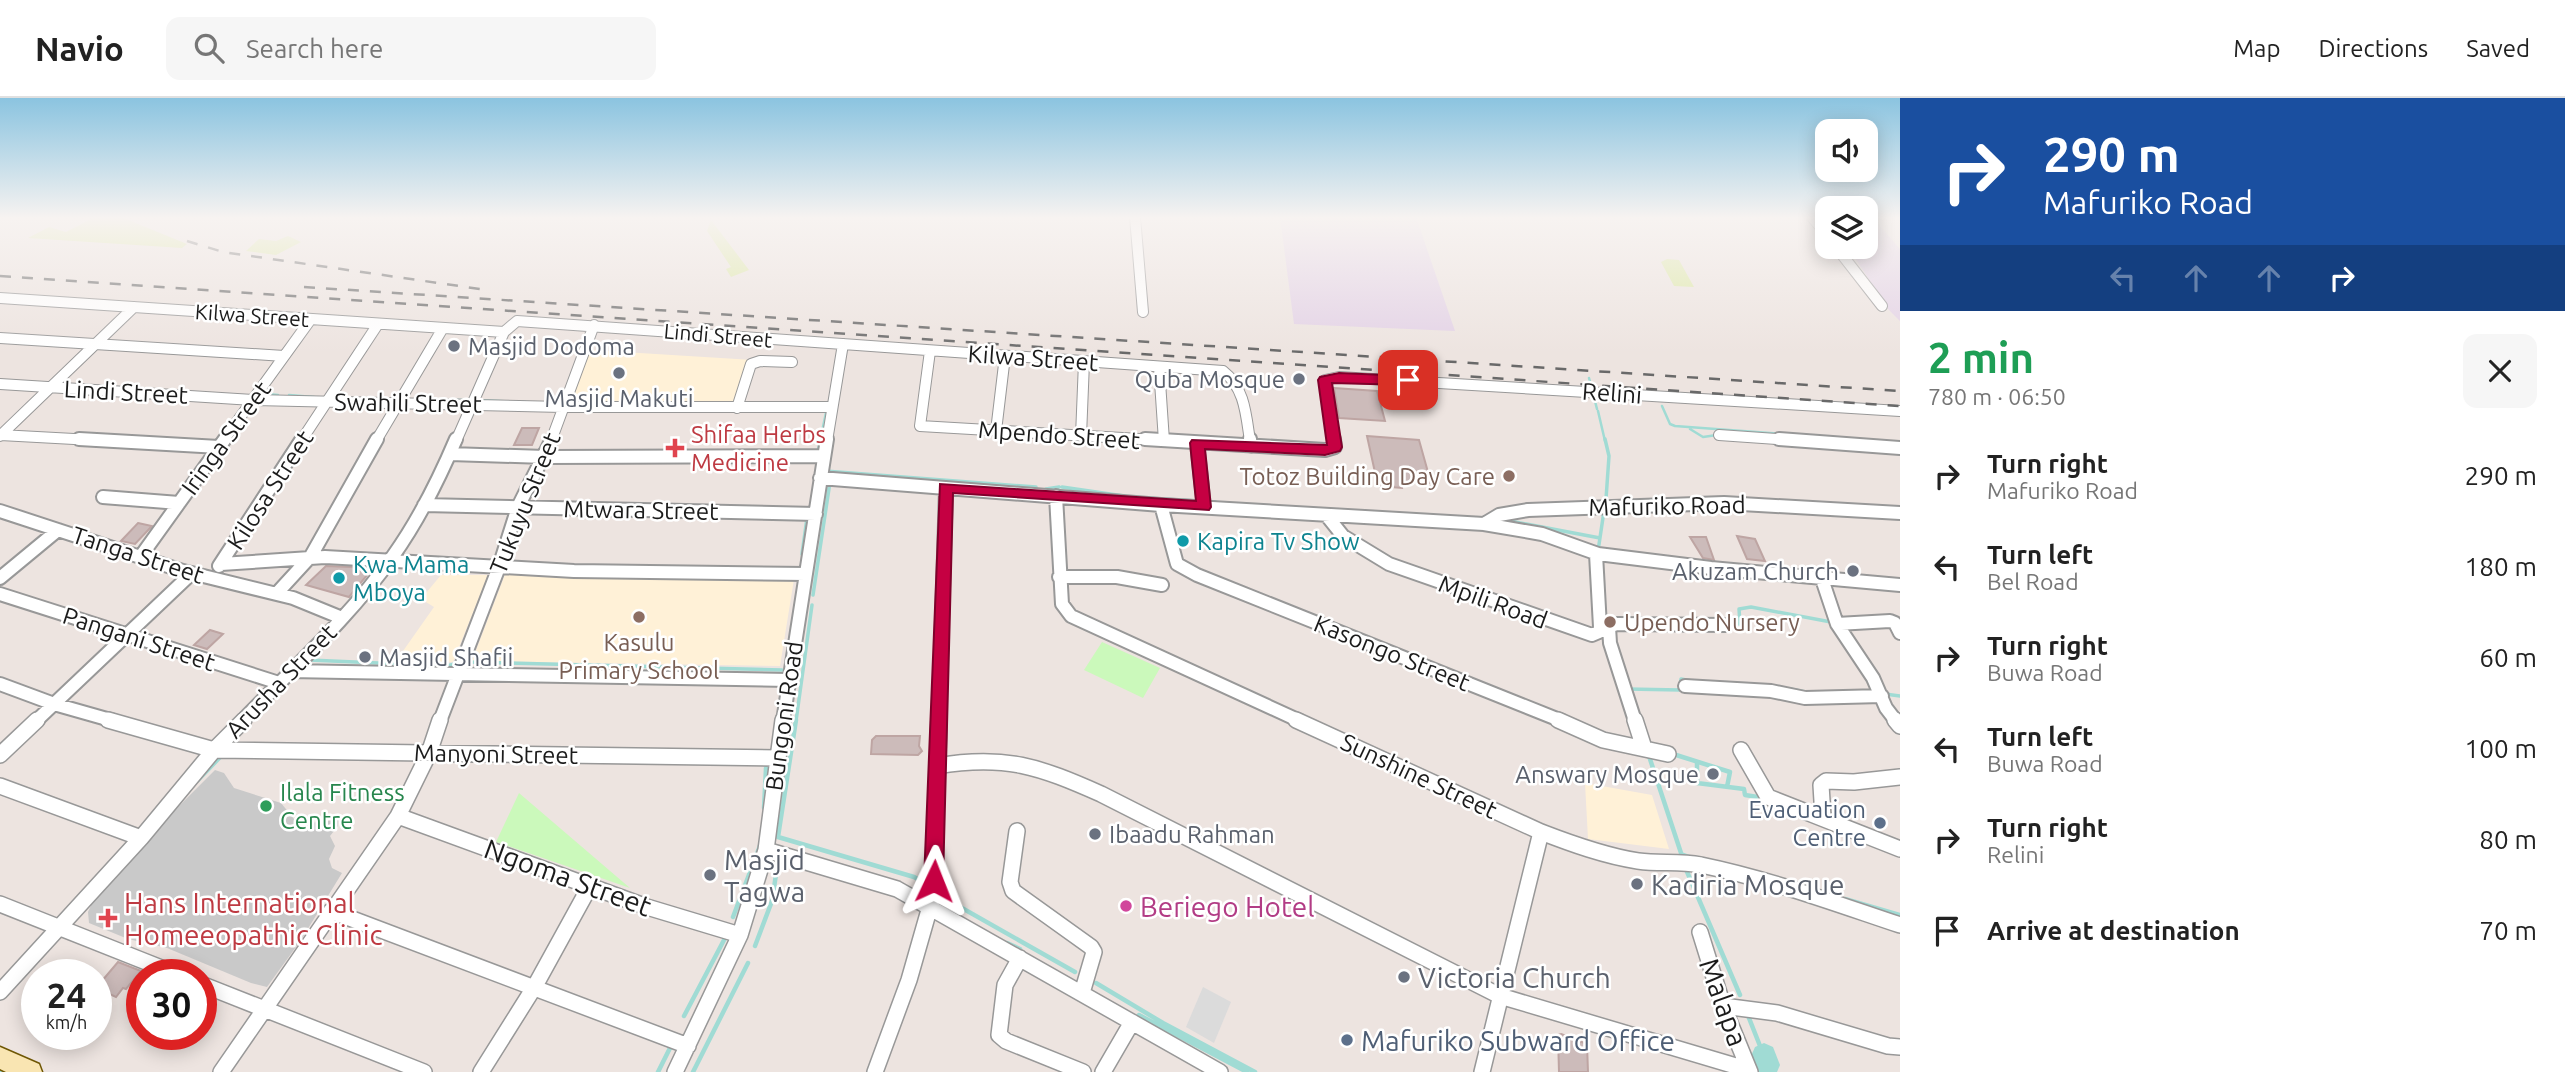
<!DOCTYPE html>
<html lang="en">
<head>
<meta charset="utf-8">
<style>
	:root { --surface:#fff; --page:#f6f6f6; --text:#222; --muted:#767676; --line:#e0e0e0 }
	body { margin:0; font-family:Ubuntu,sans-serif; background:var(--page); color:var(--text); height:100vh; display:flex; flex-direction:column; font-size:26px; white-space:nowrap }
	* { box-sizing:border-box; margin:0 }
	p { font-size:23px; color:var(--muted) }
	.icon { flex:none; width:38px; height:38px; fill:none; stroke:currentColor; stroke-width:2; stroke-linecap:round; stroke-linejoin:round }
	.map { position:relative; flex:1; overflow:hidden }
	.details { display:flex; flex-direction:column; background:var(--surface); width:665px }
	.details>* { flex:none }
	.guide { background:#1a4fa0; color:#fff; overflow:hidden }
	.buttons { position:absolute; left:1815px; top:21px; display:grid; gap:14px }
	.buttons a { display:grid; place-items:center; width:63px; height:63px; border-radius:14px; background:var(--surface); box-shadow:0 4px 18px #0003; font-size:35px }
	.speed { position:absolute; left:21px; top:861px; display:flex; gap:14px; font-size:35px; font-weight:700; text-align:center }
	.speed>* { display:grid; place-content:center; width:91px; height:91px; border-radius:50%; background:var(--surface); box-shadow:0 4px 18px #0003; line-height:1 }
	.speed small { font-size:18px; font-weight:400 }
	.speed .limit { border:10px solid #d22; background:#fff; color:#111 }
	.pin { position:absolute; display:grid; place-items:center; width:60px; height:60px; color:#fff; margin:-30px; border-radius:14px; box-shadow:0 4px 10px #0006 }
	.me { position:absolute; width:77px; margin:-38px; rotate:2deg; stroke-linejoin:round; filter:drop-shadow(0 0 5px #0008) }
	.turn { display:flex; align-items:center; gap:24px; height:147px; padding:0 28px; font-size:32px }
	.turn .icon { width:91px; height:91px; stroke-width:2.5 }
	.turn b { display:block; font-size:49px; line-height:60px }
	.lanes { display:flex; align-items:center; height:66px; padding:0 28px; background:#0003; justify-content:center; gap:35px; direction:ltr }
	.lanes .off { opacity:.35 }
	.round { display:grid; place-items:center; flex:none; width:74px; height:74px; border-radius:14px; background:var(--page) }
	.summary { display:flex; align-items:center; justify-content:space-between; height:119px; padding:0 28px }
	h1 { font-size:42px; font-weight:600; line-height:52px; color:#1e9e55 }
	ul { padding:0; list-style:none }
	li { display:flex; align-items:center; gap:21px; height:91px; padding:0 28px }
	li div { flex:1 }
	li b { display:block; font-size:26px }
	li em { font-style:normal }
	header { display:flex; align-items:center; gap:42px; box-sizing:border-box; height:98px; padding:0 35px; background:var(--surface); border-bottom:2px solid var(--line) }
	header strong { font-size:33px }
	nav { display:flex; gap:38px; margin-inline-start:auto; font-size:24px }
	.search { width:490px; height:63px; background:var(--page); display:flex; align-items:center; gap:18px; box-sizing:border-box; padding:0 24px; border-radius:14px; color:var(--muted); font-size:26px }
	main { display:flex; flex:1; min-height:0 }
	.map>svg:first-child { display:block }
</style>
</head>
<body>
<header>
<strong>Navio</strong>
<div class="search"><svg class="icon" aria-label="search" viewBox="0 0 24 24"><circle cx="10" cy="10" r="6"/><path d="M15 15l6 6"/></svg>Search here</div>
<nav><a>Map</a><a>Directions</a><a>Saved</a></nav>
</header>
<main>
<div class="map">
<svg width="1900" height="974" viewBox="0 0 1900 974">
	<rect width="100%" height="100%" fill="#ede4e0"/>
	<path fill="#e3d2e6" d="M1280,119H1416L1455,233L1294,226Z
		M1866,119H1872L1900,151V223L1888,211L1848,149H1866Z"/>
	<path fill="#fff1d7" d="M591,252L753,262L733,308L564,306Z
		M506,474L795,475L780,568L472,563Z
		M441,477H488L453,564L396,563L434,509L421,501Z
		M1585,685L1652,697L1669,751L1588,741Z"/>
	<path fill="#c9c9c9" d="M215,672L224,675L234,690L281,705L294,721L309,725L338,722V728L330,738L335,748L329,761L332,770L342,775L301,842L267,889L251,885L167,850L128,841L89,825L88,814L95,798L135,752Z"/>
	<path fill="#dce8a4" d="M95,119H121L187,146L182,150L28,140L49,129L66,134Z
		M711,122L749,172L731,179L726,171L731,169L707,133Z
		M288,138L301,144L276,157L246,153L259,141L276,143Z
		M1667,161L1679,162L1694,189L1674,188L1661,164Z"/>
	<path fill="#cbf9bb" d="M1102,544L1160,570L1143,600L1084,572Z
		M519,695L630,790L496,744Z"/>
	<path fill="#dbdbdb" d="M1203,889L1231,904L1214,945L1186,929Z"/>
	<g fill="none" stroke-linecap="round" stroke-linejoin="round">
		<path stroke="#a0dbd4" stroke-width="2.5" d="M1589,280L1597,311
			M267,296L278,297
			M289,297L314,299
			M457,302H469
			M476,302L525,304
			M1662,308L1670,326L1675,328L1783,336
			M1598,313L1605,343
			M1690,331L1703,339L1717,337
			M820,343L827,310"/>
		<path stroke="#a0dbd4" stroke-width="3.5" d="M1605,341L1609,358L1606,401
			M818,354L821,341
			M825,373L1036,389
			M1062,389L1124,398
			M1046,391L1059,389
			M1146,400L1215,404
			M1505,422L1600,440
			M1598,453L1604,413
			M802,456L807,420
			M813,497L830,384
			M1605,519L1618,522
			M1730,525L1740,526L1739,511L1751,509L1831,524
			M309,562L447,568L458,565
			M466,564L782,572
			M1627,591L1680,592L1681,581L1692,583
			M1790,591L1810,595
			M1885,596L1900,598
			M796,623L812,507"/>
		<path stroke="#a0dbd4" stroke-width="4.5" d="M796,622L778,739L914,779L927,786
			M1648,655L1682,758
			M1673,656L1730,674L1727,689
			M1697,665V685L1744,691L1745,697L1764,700
			M198,682L222,657
			M764,710L766,670
			M1681,756L1689,759
			M1685,769L1740,897
			M939,797L1075,874
			M1845,801L1900,817
			M733,819L761,745
			M1007,845L1020,851
			M755,848L772,803L778,763H781
			M1096,885L1163,925L1255,974
			M1747,915L1764,958
			M1139,917L1247,974
			M684,918L724,842
			M1767,967L1769,974
			M0,972L5,974
			M658,974L671,948
			M693,974L748,865"/>
		<path fill="#a0dbd4" fill-rule="evenodd" d="M1764,945L1773,949L1780,967L1777,974H1757L1751,958L1755,949Z"/>
	</g>
	<path fill="#ccbbba" stroke="#bea5a3" stroke-width="2" d="M1334,290L1377,293L1385,323L1339,320Z
		M522,330H539L532,347H514Z
		M1367,338L1419,342L1431,385L1401,383L1402,390L1378,388Z
		M138,425L152,428L135,446L121,443Z
		M1737,438L1755,441L1765,463L1747,461Z
		M1690,439H1706L1714,462L1703,460Z
		M326,468L373,470L349,499L306,487Z
		M210,532L223,536L207,551L194,547Z
		M876,638H920L919,648L922,653L918,657L871,656L872,642Z
		M118,864L141,873L126,891L123,890L116,899L96,890Z
		M1561,936L1587,946L1588,974H1559L1558,937Z"/>
	<g fill="none" stroke-linecap="round" stroke-linejoin="round">
		<g stroke="#989898" stroke-width="12">
			<path id="street-far2" d="M1135,119L1143,214
				M1812,119L1827,137
				M1836,149L1882,208
				M0,200L504,234
				M0,240L284,258
				M930,253L920,328L1174,343
				M1159,269L1164,343
				M0,286L253,302L563,309H831
				M737,310L751,266L760,263L792,264
				M996,333L1005,258
				M0,337L111,343
				M1719,337L1804,343
				M0,338L134,209
				M1081,338L1084,264
				M223,343L311,221
				M301,343L378,226
				M376,343L443,230
				M456,343L504,234L517,223L1223,273C1245,290 1246,317 1250,343
				M551,343L594,227
				M827,343L843,246
				M1335,343L1325,282L1339,279L1900,313"/>
		</g>
		<g stroke="#989898" stroke-width="16">
			<path id="street-far1" d="M79,341L219,349
				M1145,341L1325,352L1335,349L1334,341
				M1250,341L1251,348
				M1779,341L1900,350
				M1197,345L1204,409
				M450,356L545,359L824,358
				M820,380L1161,407L1484,426L1542,436L1598,456L1711,470L1900,487
				M1056,398L1062,506L1071,518L1300,623
				M103,399L179,405
				M424,407L816,416
				M1161,407L1177,466L1197,477L1562,623
				M0,413L183,473L293,500L342,520
				M1327,418L1343,438L1389,466L1592,537L1599,534L1600,529L1596,456
				M1484,426L1499,417L1528,412L1724,405L1900,415
				M141,458L225,341
				M221,466L325,459L574,473L806,476
				M219,468L302,341
				M1821,478L1837,526L1873,580L1886,610L1896,623
				M1059,479H1117L1162,487
				M0,480L58,432
				M278,494L311,458L377,341
				M0,496L279,585
				M1837,526L1890,523L1895,525L1900,535
				M290,573L788,582
				M0,586L54,606L114,623
				M1685,588L1771,593L1805,600L1882,598
				M36,623L192,475
				M242,623C293,570 350,519 393,458C418,423 439,381 456,341
				M440,623L499,469L518,409L552,341
				M783,623L827,341
				M939,623L946,390
				M1635,623L1610,545L1609,529L1617,526L1726,527"/>
		</g>
		<g stroke="#989898" stroke-width="18">
			<path id="street" d="M108,622L214,652L778,660
				M1296,622L1541,734C1572,746 1605,758 1638,763C1659,766 1679,763 1701,767C1769,781 1834,805 1900,827
				M1558,622L1603,642L1668,656
				M1635,622L1644,650
				M1895,622L1900,628
				M1741,652L1768,699L1900,751
				M0,657L37,622
				M937,668C1005,656 1040,669 1101,696L1500,898L1749,972
				M0,688L141,740
				M398,718L647,809L740,837
				M1823,719L1821,687L1826,683L1854,684L1900,679
				M1017,733L1010,784L1013,793L1091,849L1094,854L1082,895
				M766,752L897,791L1220,974
				M0,806L179,877
				M331,813L688,948
				M1700,834L1723,908L1750,974
				M1020,860L1005,887L999,937L1006,943L1083,974
				M201,886L424,974
				M0,894L141,740L214,652L244,622
				M1723,908L1777,915L1888,948L1900,949
				M221,974L398,718L429,655L440,622
				M481,974L535,888L590,788
				M675,974L740,837L766,752L783,622
				M875,974L909,882L933,798L939,622
				M1103,974L1132,924
				M1482,974L1541,734"/>
		</g>
		<g stroke="#6f5704" stroke-width="3">
			<path id="secondary" d="M0,949L39,966L42,974H6L0,971Z"/>
		</g>
		<use href="#street-far2" stroke="#fff" stroke-width="10"/>
		<use href="#street-far1" stroke="#fff" stroke-width="12"/>
		<use href="#street" stroke="#fff" stroke-width="15"/>
		<use href="#secondary" fill="#f9e5b2" fill-rule="evenodd"/>
		<path stroke="#696969" stroke-width="2.5" stroke-dasharray="11 11" stroke-linecap="butt" d="M187,143L223,154L480,191
			M0,178L1900,308
			M304,189L1900,293"/>
	</g>
	<linearGradient id="sky" x2="0" y2="1"><stop stop-color="#8bc4e0"/><stop offset="0.47" stop-color="#f7f3f1"/><stop offset="1" stop-color="#f7f3f1" stop-opacity="0"/></linearGradient>
	<rect width="1900" height="255" fill="url(#sky)"/>
	<path fill="#c50042" stroke="#80002b" stroke-width="2" d="M1339,275L1408,278L1414,282L1408,287L1332,285L1342,349L1340,353L1325,357L1205,351L1211,409L1209,412L953,395L943,783L941,789L934,792L927,789L924,783L940,386L1196,403L1190,345L1192,342L1327,347L1318,282L1320,279Z"/>
	<g fill="#6b7280" stroke="#fff" stroke-width="2.5">
		<circle cx="454" cy="248" r="7"/>
		<circle cx="619" cy="275" r="7"/>
		<circle cx="1299" cy="281" r="7"/>
		<circle cx="1853" cy="473" r="7"/>
		<circle cx="365" cy="559" r="7"/>
		<circle cx="1713" cy="676" r="7"/>
		<circle cx="1095" cy="736" r="7"/>
		<circle cx="710" cy="777" r="7"/>
		<circle cx="1637" cy="786" r="7"/>
		<circle cx="1404" cy="879" r="7"/>
	</g>
	<g fill="#e0444e" stroke="#fff" stroke-width="2.5">
		<path d="M671.5 339.5h7v7h7v7h-7v7h-7v-7h-7v-7h7z"/>
		<path d="M104.5 809.5h7v7h7v7h-7v7h-7v-7h-7v-7h7z"/>
	</g>
	<g fill="#8d6e63" stroke="#fff" stroke-width="2.5">
		<circle cx="1509" cy="378" r="7"/>
		<circle cx="639" cy="519" r="7"/>
		<circle cx="1610" cy="524" r="7"/>
	</g>
	<g fill="#0f9aa8" stroke="#fff" stroke-width="2.5">
		<circle cx="1183" cy="443" r="7"/>
		<circle cx="339" cy="480" r="7"/>
	</g>
	<circle fill="#2e9e5b" stroke="#fff" stroke-width="2.5" cx="266" cy="708" r="7"/>
	<g fill="#5c6f8a" stroke="#fff" stroke-width="2.5">
		<circle cx="1880" cy="725" r="7"/>
		<circle cx="1347" cy="942" r="7"/>
	</g>
	<circle fill="#d1479c" stroke="#fff" stroke-width="2.5" cx="1126" cy="808" r="7"/>
	<g text-anchor="middle" dominant-baseline="central" stroke-width="5" stroke-linejoin="round" paint-order="stroke">
		<g font-size="21" fill="#1b1b1b" stroke="#fff">
			<text transform="translate(252 217) rotate(4)">Kilwa Street</text>
			<text transform="translate(718 237) rotate(5)">Lindi Street</text>
		</g>
		<g font-size="24" fill="#5b616d" stroke="#fff" text-anchor="start">
			<text x="468" y="248">Masjid Dodoma</text>
			<text x="1285" y="281" text-anchor="end">Quba Mosque</text>
			<text x="619" y="300" text-anchor="middle">Masjid Makuti</text>
			<text x="1839" y="473" text-anchor="end">Akuzam Church</text>
			<text x="379" y="559">Masjid Shafii</text>
			<text x="1699" y="676" text-anchor="end">Answary Mosque</text>
			<text x="1109" y="736">Ibaadu Rahman</text>
		</g>
		<g font-size="24" fill="#1b1b1b" stroke="#fff">
			<text transform="translate(1033 260) rotate(4)">Kilwa Street</text>
			<text transform="translate(126 294) rotate(3)">Lindi Street</text>
			<text transform="translate(1612 295) rotate(4)">Relini</text>
			<text transform="translate(408 305) rotate(1)">Swahili Street</text>
			<text transform="translate(1059 337) rotate(4)">Mpendo Street</text>
			<text transform="translate(226 340) rotate(-54)">Iringa Street</text>
			<text transform="translate(270 392) rotate(-57)">Kilosa Street</text>
			<text transform="translate(525 405) rotate(-68)">Tukuyu Street</text>
			<text transform="translate(1667 408) rotate(-1)">Mafuriko Road</text>
			<text transform="translate(641 412) rotate(1)">Mtwara Street</text>
			<text transform="translate(138 457) rotate(18)">Tanga Street</text>
			<text transform="translate(1493 504) rotate(20)">Mpili Road</text>
			<text transform="translate(139 541) rotate(18)">Pangani Street</text>
			<text transform="translate(1392 555) rotate(22)">Kasongo Street</text>
			<text transform="translate(281 583) rotate(-46)">Arusha Street</text>
			<text transform="translate(784 618) rotate(-82)">Bungoni Road</text>
			<text transform="translate(496 656) rotate(1)">Manyoni Street</text>
			<text transform="translate(1419 678) rotate(25)">Sunshine Street</text>
		</g>
		<g font-size="24" fill="#be3a42" stroke="#fff" text-anchor="start">
			<text x="691" y="336">Shifaa Herbs<tspan x="691" dy="28">Medicine</tspan></text>
		</g>
		<g font-size="24" fill="#785e54" stroke="#fff" text-anchor="end">
			<text x="1495" y="378">Totoz Building Day Care</text>
			<text x="1624" y="524" text-anchor="start">Upendo Nursery</text>
			<text x="639" y="544" text-anchor="middle">Kasulu<tspan x="639" dy="28">Primary School</tspan></text>
		</g>
		<g font-size="24" fill="#0d838f" stroke="#fff" text-anchor="start">
			<text x="1197" y="443">Kapira Tv Show</text>
			<text x="353" y="466">Kwa Mama<tspan x="353" dy="28">Mboya</tspan></text>
		</g>
		<g font-size="24" fill="#27864d" stroke="#fff" text-anchor="start">
			<text x="280" y="694">Ilala Fitness<tspan x="280" dy="28">Centre</tspan></text>
		</g>
		<g font-size="24" fill="#4e5e75" stroke="#fff" text-anchor="end">
			<text x="1866" y="711">Evacuation<tspan x="1866" dy="28">Centre</tspan></text>
		</g>
		<g font-size="28" fill="#5b616d" stroke="#fff" text-anchor="start">
			<text x="724" y="761">Masjid<tspan x="724" dy="32">Tagwa</tspan></text>
			<text x="1651" y="786">Kadiria Mosque</text>
			<text x="1418" y="879">Victoria Church</text>
		</g>
		<g font-size="28" fill="#1b1b1b" stroke="#fff">
			<text transform="translate(568 779) rotate(20)">Ngoma Street</text>
			<text transform="translate(1724 904) rotate(70)">Malapa</text>
		</g>
		<g font-size="28" fill="#be3a42" stroke="#fff" text-anchor="start">
			<text x="124" y="804">Hans International<tspan x="124" dy="32">Homeeopathic Clinic</tspan></text>
		</g>
		<g font-size="28" fill="#b23c85" stroke="#fff" text-anchor="start">
			<text x="1140" y="808">Beriego Hotel</text>
		</g>
		<g font-size="28" fill="#4e5e75" stroke="#fff" text-anchor="start">
			<text x="1361" y="942">Mafuriko Subward Office</text>
		</g>
	</g>
</svg>
<div class="buttons">
<a><svg class="icon" aria-label="sound" viewBox="0 0 24 24"><path d="M4 9h4l5-4v14l-5-4H4zM17 9q2 3 0 6"/></svg></a>
<a><svg class="icon" aria-label="layers" viewBox="0 0 24 24"><path d="M12 4l9 5-9 5-9-5zM3 14l9 5 9-5"/></svg></a>
</div>
<div class="speed"><div>24<small>km/h</small></div><div class="limit">30</div></div>
<div class="pin" style="left:1408px;top:282px;background:#d93025"><svg class="icon" aria-label="arrive" viewBox="0 0 24 24"><path d="M6 21V4h12l-3 4 3 4H6"/></svg></div>
<svg class="me" style="left:934px;top:783px" viewBox="-20 -20 40 40"><path d="M0-17L14 15 0 8-14 15z" fill="#c50042" stroke="#fff" stroke-width="4"/></svg>
</div>
<section class="details">
<div class="guide">
<div class="turn"><svg class="icon" aria-label="right" viewBox="0 0 24 24"><path d="M7 20v-9h11M14 6l5 5-5 5"/></svg><div><b>290 m</b>Mafuriko Road</div></div>
<div class="lanes"><svg class="icon off" aria-label="left" viewBox="0 0 24 24"><path d="M17 20v-9H6M10 6l-5 5 5 5"/></svg><svg class="icon off" aria-label="ahead" viewBox="0 0 24 24"><path d="M12 20V5M6 11l6-6 6 6"/></svg><svg class="icon off" aria-label="ahead" viewBox="0 0 24 24"><path d="M12 20V5M6 11l6-6 6 6"/></svg><svg class="icon" aria-label="right" viewBox="0 0 24 24"><path d="M7 20v-9h11M14 6l5 5-5 5"/></svg></div>
</div>
<div class="summary"><div><h1>2 min</h1><p>780 m · 06:50</p></div><a class="round"><svg class="icon" aria-label="close" viewBox="0 0 24 24"><path d="M6 6l12 12M18 6L6 18"/></svg></a></div>
<ul>
<li><svg class="icon" aria-label="right" viewBox="0 0 24 24"><path d="M7 20v-9h11M14 6l5 5-5 5"/></svg><div><b>Turn right</b><p>Mafuriko Road</p></div><em>290 m</em></li>
<li><svg class="icon" aria-label="left" viewBox="0 0 24 24"><path d="M17 20v-9H6M10 6l-5 5 5 5"/></svg><div><b>Turn left</b><p>Bel Road</p></div><em>180 m</em></li>
<li><svg class="icon" aria-label="right" viewBox="0 0 24 24"><path d="M7 20v-9h11M14 6l5 5-5 5"/></svg><div><b>Turn right</b><p>Buwa Road</p></div><em>60 m</em></li>
<li><svg class="icon" aria-label="left" viewBox="0 0 24 24"><path d="M17 20v-9H6M10 6l-5 5 5 5"/></svg><div><b>Turn left</b><p>Buwa Road</p></div><em>100 m</em></li>
<li><svg class="icon" aria-label="right" viewBox="0 0 24 24"><path d="M7 20v-9h11M14 6l5 5-5 5"/></svg><div><b>Turn right</b><p>Relini</p></div><em>80 m</em></li>
<li><svg class="icon" aria-label="arrive" viewBox="0 0 24 24"><path d="M6 21V4h12l-3 4 3 4H6"/></svg><div><b>Arrive at destination</b></div><em>70 m</em></li>
</ul>
</section>
</main>
</body>
</html>
